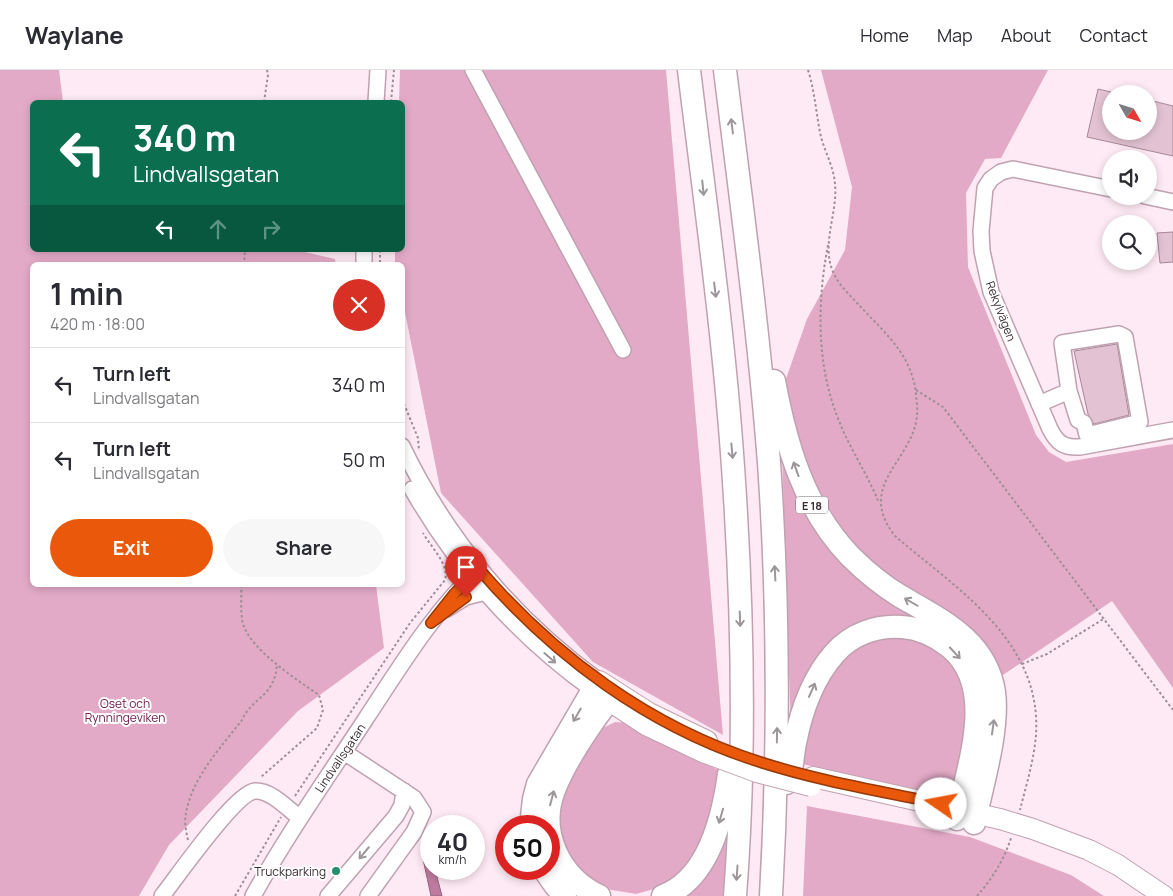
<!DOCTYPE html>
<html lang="en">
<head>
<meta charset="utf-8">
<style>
	:root { --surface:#fff; --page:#f7f7f7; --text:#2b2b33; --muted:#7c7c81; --line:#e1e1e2; --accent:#ea580c }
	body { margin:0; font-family:Manrope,sans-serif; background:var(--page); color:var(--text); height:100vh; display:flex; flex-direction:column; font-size:19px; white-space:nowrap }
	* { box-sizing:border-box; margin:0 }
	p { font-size:16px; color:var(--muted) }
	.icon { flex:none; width:28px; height:28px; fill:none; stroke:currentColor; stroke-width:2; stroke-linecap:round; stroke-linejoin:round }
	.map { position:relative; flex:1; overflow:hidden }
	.sheet { position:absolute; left:30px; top:192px; width:375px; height:325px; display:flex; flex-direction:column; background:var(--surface); border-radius:8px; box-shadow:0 2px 8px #0003 }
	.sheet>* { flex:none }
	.hud { position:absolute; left:30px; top:30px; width:375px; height:152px; border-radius:8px; box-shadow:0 2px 8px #0003; background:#0b6e4f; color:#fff; overflow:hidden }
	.needle { width:32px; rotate:129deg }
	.tools { position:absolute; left:1102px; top:15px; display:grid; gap:10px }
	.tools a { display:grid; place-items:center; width:55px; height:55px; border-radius:50%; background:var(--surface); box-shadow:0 2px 8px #0003; font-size:25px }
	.speed { position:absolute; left:420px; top:745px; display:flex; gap:10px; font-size:25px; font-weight:700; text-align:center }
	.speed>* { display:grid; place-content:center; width:65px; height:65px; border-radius:50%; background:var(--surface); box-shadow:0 2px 8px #0003; line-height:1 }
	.speed small { font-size:12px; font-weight:400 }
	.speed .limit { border:8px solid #d22; background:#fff; color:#111 }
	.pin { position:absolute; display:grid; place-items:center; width:42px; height:42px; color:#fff; margin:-51px -21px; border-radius:50% 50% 50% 0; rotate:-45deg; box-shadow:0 0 5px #0007 }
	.pin .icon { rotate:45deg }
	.me { position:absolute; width:55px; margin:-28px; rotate:282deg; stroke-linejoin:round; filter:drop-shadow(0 0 4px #0008) }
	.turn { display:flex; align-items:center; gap:18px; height:105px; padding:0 20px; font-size:22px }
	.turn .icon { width:65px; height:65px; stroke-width:2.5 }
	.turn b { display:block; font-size:35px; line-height:42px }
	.lanes { display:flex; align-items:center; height:48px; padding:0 20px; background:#0003; justify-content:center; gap:25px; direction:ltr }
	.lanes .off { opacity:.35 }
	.round { display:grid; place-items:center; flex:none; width:52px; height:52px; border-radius:26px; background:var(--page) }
	.overview { display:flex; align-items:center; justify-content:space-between; height:85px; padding:0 20px }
	h1 { font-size:30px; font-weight:700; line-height:38px }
	.button { display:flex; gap:10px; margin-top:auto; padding:10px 20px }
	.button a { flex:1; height:58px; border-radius:30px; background:var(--accent); color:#fff; font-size:20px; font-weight:700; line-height:58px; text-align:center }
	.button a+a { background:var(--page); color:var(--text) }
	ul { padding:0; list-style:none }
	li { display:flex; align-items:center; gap:15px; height:75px; padding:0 20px; border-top:1px solid var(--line) }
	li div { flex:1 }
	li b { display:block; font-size:19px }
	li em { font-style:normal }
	header { display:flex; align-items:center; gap:30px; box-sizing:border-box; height:70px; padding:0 25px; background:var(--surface); border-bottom:1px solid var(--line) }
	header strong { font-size:24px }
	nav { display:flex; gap:28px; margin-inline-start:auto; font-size:18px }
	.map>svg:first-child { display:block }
</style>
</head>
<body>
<header>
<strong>Waylane</strong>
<nav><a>Home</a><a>Map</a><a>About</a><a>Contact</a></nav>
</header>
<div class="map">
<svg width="1173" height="826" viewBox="0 0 1173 826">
	<rect width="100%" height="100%" fill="#feeaf4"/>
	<path fill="#e3aac7" d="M0,0H59L63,32H32V180H296L335,189L336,195H32V515H376L384,578L298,641L169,775L139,826H0Z
		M400,0H666L723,665L593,592L441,423L403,232L402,195H395V180H402V32H399Z
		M821,0H1048L1001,88L985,89L966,123L968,197L1036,365L1049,382L1066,392L1173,374V618L1112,531L1000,607L904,517L849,471L813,411L782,320L807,249L845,180L852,117Z
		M782,383L808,443L942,560L868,552L791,663Z
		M890,564L920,567L943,580L961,602L970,648L953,719L925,723L798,693L807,655L837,590L861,571Z
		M615,652L629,653L720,701L713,744L695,787L668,815L636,824L606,819L580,803L563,778L558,750L562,725L573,703L603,658Z
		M807,736L970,767L1071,805L1104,826H803Z
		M731,751L724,826H682Z"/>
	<path fill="#be7b9f" stroke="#96647f" d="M427,784L431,785V799H435L442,826H431L423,789Z"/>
	<path fill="#e3c3d3" stroke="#a68897" d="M1098,19L1111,22V61H1149V30L1173,36V86L1087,67Z
		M1173,162V192L1160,193L1157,163Z
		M1117,274L1129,345L1094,354L1088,344L1074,281Z"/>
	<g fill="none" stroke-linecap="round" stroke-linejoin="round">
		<g stroke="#c0a1b0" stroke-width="18">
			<path id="minor" d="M473,0L623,280
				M376,32L378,0
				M1111,119L1013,99L1001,102L991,109L985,118L981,161L982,181L991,222L1050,359C1057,373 1064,378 1080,377L1173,360
				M1145,126L1173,132
				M364,195V180
				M1039,334L1069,321L1078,350L1084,353L1087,365L1140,352L1125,267L1119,264L1062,273L1069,321
				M402,376C447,470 515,550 599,611
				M412,419C456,497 520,568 593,620
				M447,539L466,527L486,522
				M344,682L414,728L423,742L414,762L368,826
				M162,826C177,807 235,723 255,721C271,720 288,739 300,748
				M253,826C287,765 327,708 365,650C400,597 433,542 479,499
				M328,826L396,746L402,735L404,721"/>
		</g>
		<g stroke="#c0a1b0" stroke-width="22">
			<path id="major" d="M703,682L646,655L593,620L599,611L649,643L707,671
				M813,707L1000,749
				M1033,759L1089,780L1118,795L1164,826"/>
		</g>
		<g stroke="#c0a1b0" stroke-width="25">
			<path id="highway" d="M689,0C705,132 724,265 733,397C743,540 746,684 735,826
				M725,0C741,131 759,262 769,393C779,537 779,682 771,826
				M774,311C786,375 804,438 850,486C865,501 882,515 900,526C941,550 986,570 994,622C999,660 982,715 974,753
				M786,713C793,702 792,686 795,673C801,642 813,608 834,584C851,564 877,555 902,557C920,558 936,566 950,577C999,618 967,697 957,749
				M531,756L534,729L538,714L593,620
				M544,799L555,815L565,826
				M599,826C559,807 538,762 554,720C565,692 590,655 608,631
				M663,826C709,809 723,747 729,704"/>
		</g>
		<path stroke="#9e8e96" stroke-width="2" stroke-dasharray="2.5 2.5" stroke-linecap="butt" d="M808,0C815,22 816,44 821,67C825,82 834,98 835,114C838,144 820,175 834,204C839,215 849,224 857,233C878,256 905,278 913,309C916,317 916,326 917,335C922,388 852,411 895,466C958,520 1042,571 1036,665C1034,690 1026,716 1020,740
			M264,32L268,5L267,0
			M391,32L394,0
			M828,175C817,233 816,295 839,351C850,379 868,405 879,433
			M380,180V195
			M244,195L245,180
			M916,320L943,337L1173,640
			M402,329L418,368L419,381
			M241,515C242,527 240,543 243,554C251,580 297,610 319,625L323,640L317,658L261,707
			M1022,594L1047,584L1105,548
			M295,726L410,553L445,510C450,495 430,476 423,463
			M188,770C186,761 184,752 186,743C192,708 221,677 242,650C252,627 274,628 277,595
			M235,826L281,747
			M977,826C992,809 1004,790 1011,768"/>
		<use href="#minor" stroke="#fff" stroke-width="15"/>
		<use href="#major" stroke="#fff" stroke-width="20"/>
		<use href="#highway" stroke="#fff" stroke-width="22"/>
		<g stroke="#c0a1b0" stroke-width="22" stroke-linecap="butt">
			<path id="major-bridge" d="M703,682L757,702L811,716
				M1000,749L1033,759"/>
		</g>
		<use href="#major-bridge" stroke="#fff" stroke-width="20"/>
	</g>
	<defs><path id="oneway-shaft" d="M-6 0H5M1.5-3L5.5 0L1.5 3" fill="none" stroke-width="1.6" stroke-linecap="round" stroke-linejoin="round" transform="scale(1.25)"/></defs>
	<g stroke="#9c969a">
		<use href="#oneway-shaft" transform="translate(732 56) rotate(-97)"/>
		<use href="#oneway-shaft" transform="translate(703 118) rotate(84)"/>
		<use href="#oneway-shaft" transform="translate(715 220) rotate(83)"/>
		<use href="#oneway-shaft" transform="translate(732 381) rotate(85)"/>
		<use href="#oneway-shaft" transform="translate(796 399) rotate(-110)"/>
		<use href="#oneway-shaft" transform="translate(775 503) rotate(-93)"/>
		<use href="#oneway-shaft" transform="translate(911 532) rotate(-150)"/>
		<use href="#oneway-shaft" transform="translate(740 549) rotate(88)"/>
		<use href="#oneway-shaft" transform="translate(955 583) rotate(47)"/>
		<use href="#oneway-shaft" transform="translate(550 588) rotate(41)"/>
		<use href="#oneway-shaft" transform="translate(812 620) rotate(-66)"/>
		<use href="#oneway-shaft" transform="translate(577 645) rotate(120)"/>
		<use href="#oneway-shaft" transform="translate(993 657) rotate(-82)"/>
		<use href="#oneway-shaft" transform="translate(777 665) rotate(-89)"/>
		<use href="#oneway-shaft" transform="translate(552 728) rotate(-75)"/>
		<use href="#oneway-shaft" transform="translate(721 746) rotate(106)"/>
		<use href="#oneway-shaft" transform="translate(364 783) rotate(130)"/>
		<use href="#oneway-shaft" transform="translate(737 803) rotate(94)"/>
	</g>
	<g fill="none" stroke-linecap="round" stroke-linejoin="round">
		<g stroke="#983908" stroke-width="12">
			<path id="route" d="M466,527L431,553L454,524L479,499C554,586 649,657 760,692C819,711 880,721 941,734"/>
		</g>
		<use href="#route" stroke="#ea580c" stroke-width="9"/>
	</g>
	<circle fill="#248f6d" stroke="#fefefe" stroke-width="2" cx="336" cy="801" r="5"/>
	<g text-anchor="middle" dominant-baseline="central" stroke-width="4" stroke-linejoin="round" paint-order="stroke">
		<rect fill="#fefefe" stroke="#756c71" stroke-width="1" x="796" y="426.5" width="32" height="17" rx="4"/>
		<g font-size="11" font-weight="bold" fill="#3a2d34">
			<text x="812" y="435">E 18</text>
		</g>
		<g font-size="12" fill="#3a2d34" stroke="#fefefe">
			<text transform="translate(1001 241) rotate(69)">Rekylvägen</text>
			<text transform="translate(340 688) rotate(-56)">Lindvallsgatan</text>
		</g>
		<g font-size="12" fill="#702051" stroke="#fefefe">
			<text x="125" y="633">Oset och<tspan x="125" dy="14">Rynningeviken</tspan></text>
		</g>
		<g font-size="12" fill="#3a2d34" stroke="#fefefe" text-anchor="end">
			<text x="326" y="801">Truckparking</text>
		</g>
	</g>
</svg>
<div class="tools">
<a><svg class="needle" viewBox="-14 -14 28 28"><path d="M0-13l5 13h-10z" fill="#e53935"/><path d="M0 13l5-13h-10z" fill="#7c7c81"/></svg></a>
<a><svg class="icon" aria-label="sound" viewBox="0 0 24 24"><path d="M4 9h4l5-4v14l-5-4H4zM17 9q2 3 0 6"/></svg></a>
<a><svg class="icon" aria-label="search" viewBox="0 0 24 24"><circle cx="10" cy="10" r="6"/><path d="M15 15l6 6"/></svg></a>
</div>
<div class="speed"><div>40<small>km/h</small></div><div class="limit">50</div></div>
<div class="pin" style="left:466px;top:527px;background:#d93025"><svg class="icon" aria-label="arrive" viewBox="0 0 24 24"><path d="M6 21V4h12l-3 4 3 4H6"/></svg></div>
<svg class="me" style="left:941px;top:734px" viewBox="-20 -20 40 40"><circle r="19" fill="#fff"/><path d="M0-13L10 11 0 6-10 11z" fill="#ea580c"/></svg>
<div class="hud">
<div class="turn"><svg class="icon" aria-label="left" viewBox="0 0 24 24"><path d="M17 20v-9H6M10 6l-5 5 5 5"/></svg><div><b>340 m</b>Lindvallsgatan</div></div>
<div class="lanes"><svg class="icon" aria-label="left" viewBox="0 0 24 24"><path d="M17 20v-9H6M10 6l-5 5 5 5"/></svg><svg class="icon off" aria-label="ahead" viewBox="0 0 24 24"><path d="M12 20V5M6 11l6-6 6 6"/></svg><svg class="icon off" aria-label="right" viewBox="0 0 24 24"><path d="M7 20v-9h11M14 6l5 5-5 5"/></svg></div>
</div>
<section class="sheet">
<div class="overview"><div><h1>1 min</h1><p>420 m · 18:00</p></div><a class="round" style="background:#d93025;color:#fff"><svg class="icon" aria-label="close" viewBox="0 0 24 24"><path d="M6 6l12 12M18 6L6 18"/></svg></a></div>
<ul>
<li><svg class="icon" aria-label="left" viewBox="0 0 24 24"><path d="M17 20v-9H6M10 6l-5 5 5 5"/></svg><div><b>Turn left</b><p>Lindvallsgatan</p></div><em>340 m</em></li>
<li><svg class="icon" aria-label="left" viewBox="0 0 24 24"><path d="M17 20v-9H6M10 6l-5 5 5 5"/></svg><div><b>Turn left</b><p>Lindvallsgatan</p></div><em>50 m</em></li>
</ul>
<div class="button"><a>Exit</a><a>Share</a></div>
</section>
</div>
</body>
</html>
